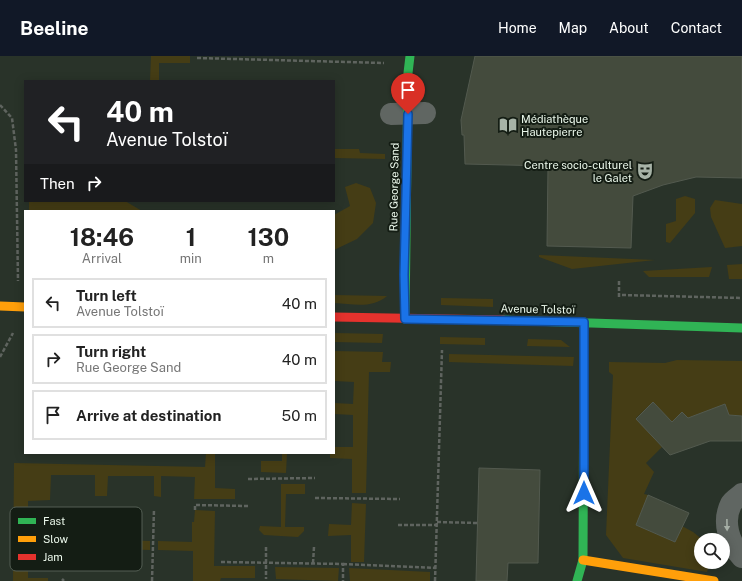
<!DOCTYPE html>
<html lang="en">
<head>
<meta charset="utf-8">
<style>
	:root { --surface:#fff; --page:#f6f6f6; --text:#222; --muted:#767676; --line:#e0e0e0; --accent:#111827 }
	body { margin:0; font-family:"Public Sans",sans-serif; background:var(--page); color:var(--text); height:100vh; display:flex; flex-direction:column; font-size:15px; white-space:nowrap }
	* { box-sizing:border-box; margin:0 }
	p { font-size:13px; color:var(--muted) }
	.icon { flex:none; width:22px; height:22px; fill:none; stroke:currentColor; stroke-width:2; stroke-linecap:round; stroke-linejoin:round }
	.map { position:relative; flex:1; overflow:hidden }
	.panel { position:absolute; left:24px; top:154px; width:311px; height:244px; display:flex; flex-direction:column; background:var(--surface); border-radius:0px; box-shadow:0 2px 10px #0003 }
	.panel>* { flex:none }
	.hud { position:absolute; left:24px; top:24px; width:311px; height:122px; border-radius:0px; box-shadow:0 2px 10px #0003; background:#202124; color:#fff; overflow:hidden }
	.controls { position:absolute; left:694px; top:477px; display:grid; gap:8px }
	.controls a { display:grid; place-items:center; width:36px; height:36px; border-radius:50%; background:var(--surface); box-shadow:0 2px 10px #0003; font-size:20px }
	.pin { position:absolute; display:grid; place-items:center; width:34px; height:34px; color:#fff; margin:-41px -17px; border-radius:50% 50% 50% 0; rotate:-45deg; box-shadow:0 0 4px #0007 }
	.pin .icon { rotate:45deg }
	.me { position:absolute; width:44px; margin:-22px; rotate:0deg; stroke-linejoin:round; filter:drop-shadow(0 0 3px #0008) }
	.turn { display:flex; align-items:center; gap:14px; height:84px; padding:0 16px; font-size:18px }
	.turn .icon { width:52px; height:52px; stroke-width:2.5 }
	.turn b { display:block; font-size:28px; line-height:34px }
	.then { display:flex; align-items:center; height:38px; padding:0 16px; background:#0003; gap:8px; font-size:15px }
	.eta { display:flex; justify-content:space-evenly; align-items:center; height:68px; text-align:center }
	.eta b { font-size:24px; font-weight:700; line-height:28px }
	ul { padding:0; list-style:none }
	li { display:flex; align-items:center; gap:12px; height:50px; margin:0 8px 6px; padding:0 8px; border:2px solid var(--line); border-radius:0px }
	li div { flex:1 }
	li b { display:block; font-size:15px }
	li em { font-style:normal }
	header { display:flex; align-items:center; gap:24px; box-sizing:border-box; height:56px; padding:0 20px; background:var(--accent); color:#fff }
	header strong { font-size:19px }
	nav { display:flex; gap:22px; margin-inline-start:auto; font-size:14px }
	.map>svg:first-child { display:block }
</style>
</head>
<body>
<header>
<strong>Beeline</strong>
<nav><a>Home</a><a>Map</a><a>About</a><a>Contact</a></nav>
</header>
<div class="map">
<svg width="742" height="525" viewBox="0 0 742 525">
	<rect width="100%" height="100%" fill="#293329"/>
	<path fill="#453d15" d="M151,0H190V7H159V25H150Z
		M334,93H359L360,97L385,98V103L334,102Z
		M356,127L370,132L376,147L373,167L357,183L334,194V159L350,150L345,131Z
		M685,140L695,143V157L670,187L666,186V168L676,165V143Z
		M715,144L742,148V190L725,192L711,161L710,152Z
		M29,145H125L142,155H29Z
		M539,199L655,204L572,213L539,201Z
		M742,208V223H729L727,209Z
		M712,211L709,221H649L643,215Z
		M334,239L387,240C372,253 353,248 334,247Z
		M441,242L493,243V251L441,249Z
		M334,277L383,278L382,287L334,286Z
		M440,281L485,282V289L440,288Z
		M528,283L561,284L570,291L527,290Z
		M334,295L383,296L382,306H391L390,316H369L366,437H352V403L330,402V397H334V391H353V359L334,358V347L353,348L354,326L334,325Z
		M449,298L574,301L573,310L449,306Z
		M677,304L742,305V360L729,359L725,348L690,365L682,356L672,366L653,346L636,362L662,391L646,407L654,416L644,438L648,439L636,469L675,486L682,470L693,476L703,484H701V506H710L707,516L623,502L606,479L613,319L609,316V306L665,307Z
		M206,397H215V432L235,433V443H194L195,421L161,420V441L154,440V420H108L107,440H95V419H51L50,444L28,445V522H48V525H13L14,407L205,411Z
		M282,397H287L286,417L261,416V405H282Z
		M281,428H305V438H286L285,471H304V475L298,481L264,479L259,474L260,470L281,471Z
		M352,447L366,448L364,506H351V479L328,480L329,468L351,469Z
		M195,454L215,455L214,510H255V522H221L220,525H193V495L158,494V485L192,486V466H194Z
		M78,464H84L83,483L150,485V494L83,492V511H77L72,505L73,471Z
		M275,511L339,512L338,525L276,523Z
		M349,512L430,516V525H350Z"/>
	<path fill="#444b3d" stroke="#535a4f" d="M475,0H742V122L696,121L663,129L633,140L631,192L547,190L548,110L465,108L464,79H462L461,64Z
		M653,346L672,366L682,356L688,362L725,348L729,359L742,360V385H710L670,399L636,363Z
		M479,412L540,414L538,507H508L507,525H476Z
		M648,439L689,457L675,486L636,469Z"/>
	<g fill="none" stroke-linecap="round" stroke-linejoin="round">
		<path stroke="#5f645f" stroke-width="2.5" stroke-dasharray="4 2" stroke-linecap="butt" d="M197,2L384,7
			M0,49L12,62L16,94L18,225
			M622,239L742,242
			M619,241V224
			M0,301L13,277
			M248,423L315,422
			M315,442L400,443
			M195,454V449L248,450
			M437,466L478,467
			M398,469H437
			M266,491V523
			M221,506L343,508V525
			M313,507L314,491
			M343,508L436,512
			M62,523L64,525
			M152,525L154,453
			M435,525L442,294"/>
		<path stroke="#606662" stroke-width="22" d="M391,58L425,57
			M742,438C739,441 733,444 731,448C722,466 729,487 742,501"/>
		<path stroke="#30b455" stroke-width="9" d="M405,263L408,17L410,0
			M503,264L742,272
			M577,525L583,504L584,266"/>
		<path stroke="#ff9f0a" stroke-width="9" d="M0,250L25,251
			M583,504L714,525"/>
		<path stroke="#e5322d" stroke-width="9" d="M334,261L503,264"/>
	</g>
	<defs><path id="oneway-solid" d="M-6-.8H1V-3.2L6.5 0L1 3.2V.8H-6Z"/></defs>
	<use fill="#a6afa6" href="#oneway-solid" transform="translate(727 469) rotate(89)"/>
	<g fill="none" stroke-linecap="round" stroke-linejoin="round">
		<g stroke="#114b97" stroke-width="10">
			<path id="route" d="M408,58L404,219L405,263L584,266V437"/>
		</g>
		<use href="#route" stroke="#1a73e8" stroke-width="7"/>
	</g>
	<defs>
		<g id="library-bare" transform="scale(1.38)"><path d="M-6-4Q-3-5.5-.7-3.5V5Q-3 3-6 4ZM6-4Q3-5.5 .7-3.5V5Q3 3 6 4Z" fill="#a7b3a7" stroke="#141d14" stroke-width="2.5" paint-order="stroke"/></g>
		<g id="theatre-bare" transform="scale(1.38)"><path d="M-5-5.5Q0-4 5-5.5V0Q5 5 0 6Q-5 5-5 0ZM-3.3-2.5H-1v1.5H-3.3ZM1-2.5H3.3v1.5H1ZM-2.8 1Q0 5.5 2.8 1Z" fill="#a7b3a7" stroke="#141d14" stroke-width="2.5" paint-order="stroke"/></g>
	</defs>
	<g fill-rule="evenodd">
		<use href="#library-bare" x="508" y="69"/>
		<use href="#theatre-bare" x="645" y="115"/>
	</g>
	<g text-anchor="middle" dominant-baseline="central" stroke-width="4" stroke-linejoin="round" paint-order="stroke">
		<g font-size="11" fill="#ebf8eb" stroke="#141d14" text-anchor="start">
			<text x="521" y="63">Médiathèque<tspan x="521" dy="13">Hautepierre</tspan></text>
			<text x="632" y="109" text-anchor="end">Centre socio-culturel<tspan x="632" dy="13">le Galet</tspan></text>
		</g>
		<g font-size="11" fill="#ebf8eb" stroke="#141d14">
			<text transform="translate(394 131) rotate(-89)">Rue George Sand</text>
			<text transform="translate(538 253) rotate(1)">Avenue Tolstoï</text>
		</g>
	</g>
	<rect x="10" y="451" width="132" height="64" rx="6" fill="#141d14" stroke="#545f54" stroke-width="1"/>
	<rect x="18" y="462" width="18" height="6" fill="#30b455"/>
	<rect x="18" y="480" width="18" height="6" fill="#ff9f0a"/>
	<rect x="18" y="498" width="18" height="6" fill="#e5322d"/>
	<g font-size="11" fill="#ebf8eb">
		<text x="43" y="469">Fast</text>
		<text x="43" y="487">Slow</text>
		<text x="43" y="505">Jam</text>
	</g>
</svg>
<div class="controls">
<a><svg class="icon" aria-label="search" viewBox="0 0 24 24"><circle cx="10" cy="10" r="6"/><path d="M15 15l6 6"/></svg></a>
</div>
<div class="pin" style="left:408px;top:58px;background:#d93025"><svg class="icon" aria-label="arrive" viewBox="0 0 24 24"><path d="M6 21V4h12l-3 4 3 4H6"/></svg></div>
<svg class="me" style="left:584px;top:437px" viewBox="-20 -20 40 40"><path d="M0-17L14 15 0 8-14 15z" fill="#1a73e8" stroke="#fff" stroke-width="4"/></svg>
<div class="hud">
<div class="turn"><svg class="icon" aria-label="left" viewBox="0 0 24 24"><path d="M17 20v-9H6M10 6l-5 5 5 5"/></svg><div><b>40 m</b>Avenue Tolstoï</div></div>
<div class="then">Then<svg class="icon" aria-label="right" viewBox="0 0 24 24"><path d="M7 20v-9h11M14 6l5 5-5 5"/></svg></div>
</div>
<section class="panel">
<div class="eta">
<div><b>18:46</b><p>Arrival</p></div>
<div><b>1</b><p>min</p></div>
<div><b>130</b><p>m</p></div>
</div>
<ul>
<li><svg class="icon" aria-label="left" viewBox="0 0 24 24"><path d="M17 20v-9H6M10 6l-5 5 5 5"/></svg><div><b>Turn left</b><p>Avenue Tolstoï</p></div><em>40 m</em></li>
<li><svg class="icon" aria-label="right" viewBox="0 0 24 24"><path d="M7 20v-9h11M14 6l5 5-5 5"/></svg><div><b>Turn right</b><p>Rue George Sand</p></div><em>40 m</em></li>
<li><svg class="icon" aria-label="arrive" viewBox="0 0 24 24"><path d="M6 21V4h12l-3 4 3 4H6"/></svg><div><b>Arrive at destination</b></div><em>50 m</em></li>
</ul>
</section>
</div>
</body>
</html>
